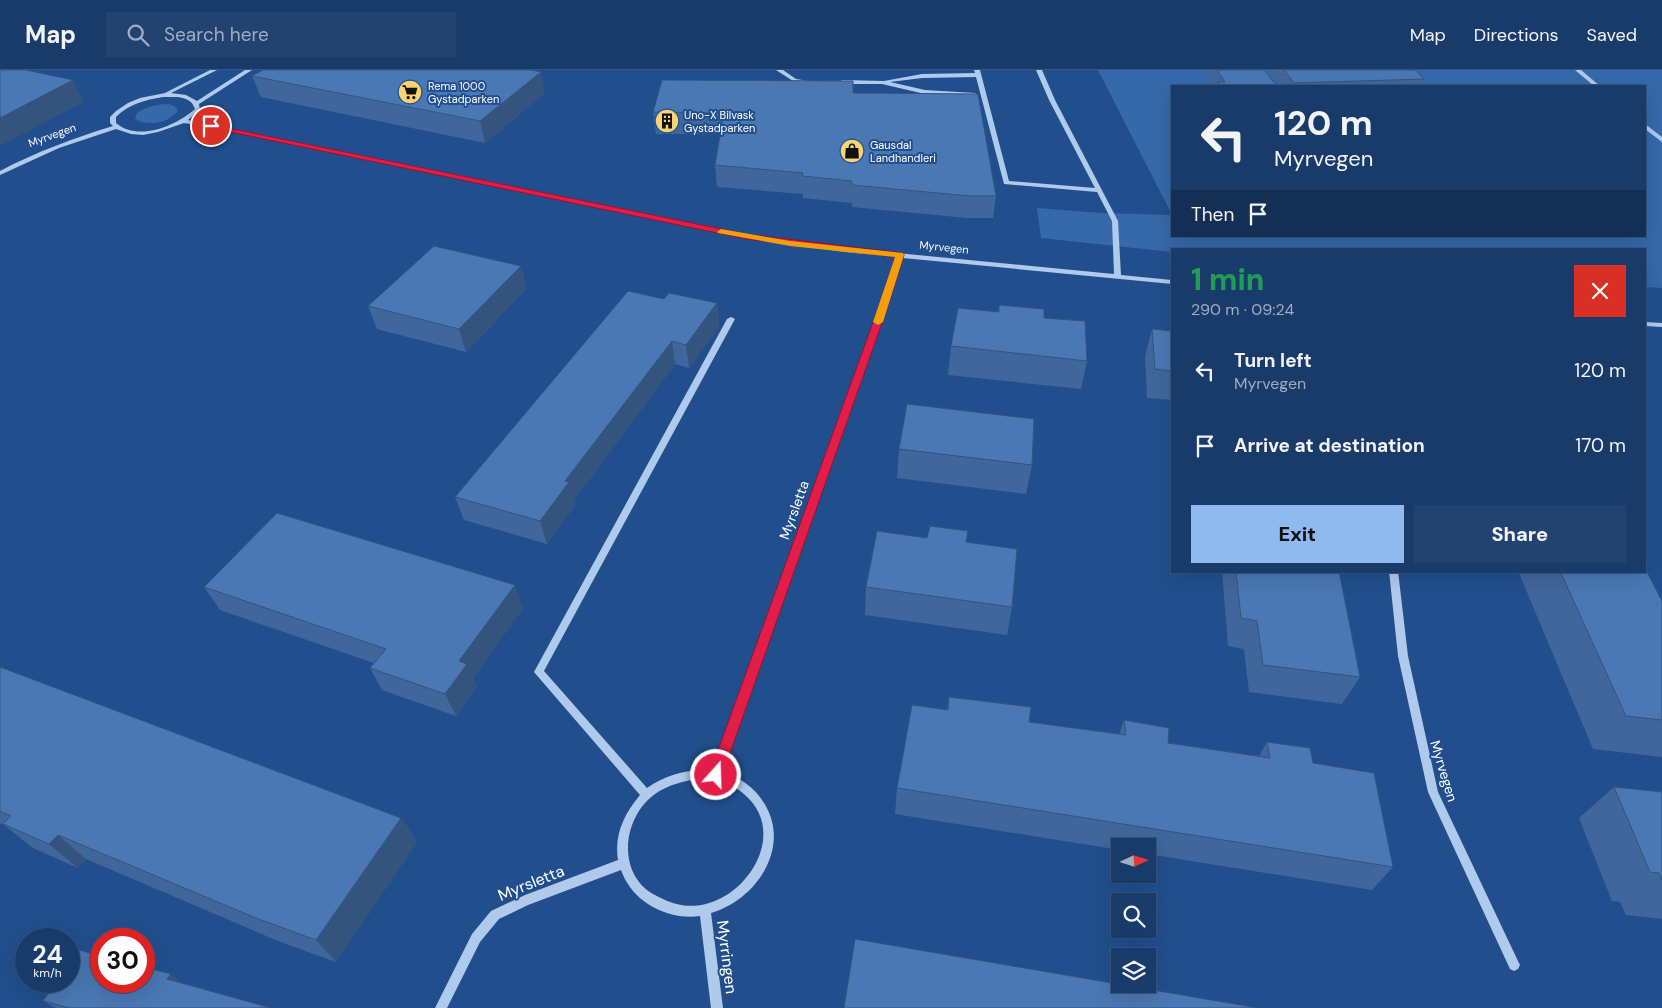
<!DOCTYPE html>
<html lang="en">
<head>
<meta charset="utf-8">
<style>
	:root { --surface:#193b6a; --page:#224270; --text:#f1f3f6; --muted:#9fadc1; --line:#37557e; --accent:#90b9f0 }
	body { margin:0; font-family:"DM Sans",sans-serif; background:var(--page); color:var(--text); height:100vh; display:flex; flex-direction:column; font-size:19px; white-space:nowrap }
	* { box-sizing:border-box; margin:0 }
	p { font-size:16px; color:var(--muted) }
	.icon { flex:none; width:28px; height:28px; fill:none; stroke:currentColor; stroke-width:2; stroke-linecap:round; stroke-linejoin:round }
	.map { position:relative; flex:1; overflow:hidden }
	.details { position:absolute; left:1171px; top:178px; width:475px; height:325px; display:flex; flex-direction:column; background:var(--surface); border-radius:0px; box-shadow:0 5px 20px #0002,0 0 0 1px var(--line) }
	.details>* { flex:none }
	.top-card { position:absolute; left:1171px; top:15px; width:475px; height:152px; border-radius:0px; box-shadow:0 5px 20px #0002,0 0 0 1px var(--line); background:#193b6a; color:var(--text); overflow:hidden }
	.needle { width:32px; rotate:86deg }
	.buttons { position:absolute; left:1111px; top:768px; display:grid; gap:10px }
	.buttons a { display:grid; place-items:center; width:45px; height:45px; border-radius:0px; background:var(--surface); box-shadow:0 5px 20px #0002,0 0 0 1px var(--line); font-size:25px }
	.speed { position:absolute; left:15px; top:858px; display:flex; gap:10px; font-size:25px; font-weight:700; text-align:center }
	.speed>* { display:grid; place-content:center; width:65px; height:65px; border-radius:50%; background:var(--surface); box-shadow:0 5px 20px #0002,0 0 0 1px var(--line); line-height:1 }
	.speed small { font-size:12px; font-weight:400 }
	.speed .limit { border:8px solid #d22; background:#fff; color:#111 }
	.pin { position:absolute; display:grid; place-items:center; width:42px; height:42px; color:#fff; margin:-21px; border:2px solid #fff; border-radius:50%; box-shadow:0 1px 5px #0007 }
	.me { position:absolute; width:55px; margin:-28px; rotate:20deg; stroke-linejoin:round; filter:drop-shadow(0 0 4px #0008) }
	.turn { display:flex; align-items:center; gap:18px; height:105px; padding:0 20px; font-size:22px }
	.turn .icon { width:65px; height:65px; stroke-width:2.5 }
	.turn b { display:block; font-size:35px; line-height:42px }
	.then { display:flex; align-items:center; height:48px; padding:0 20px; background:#0003; gap:10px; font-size:19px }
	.round { display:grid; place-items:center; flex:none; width:52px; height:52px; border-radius:0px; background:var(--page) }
	.headline { display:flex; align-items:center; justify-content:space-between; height:85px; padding:0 20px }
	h1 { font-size:30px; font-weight:800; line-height:38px; color:#1e9e55 }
	.primary-button { display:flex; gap:10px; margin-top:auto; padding:10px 20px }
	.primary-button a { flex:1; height:58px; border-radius:0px; background:var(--accent); color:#111; font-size:20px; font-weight:800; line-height:58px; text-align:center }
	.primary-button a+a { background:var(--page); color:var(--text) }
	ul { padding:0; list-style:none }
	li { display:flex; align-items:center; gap:15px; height:75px; padding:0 20px }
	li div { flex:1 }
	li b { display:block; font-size:19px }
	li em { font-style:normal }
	header { display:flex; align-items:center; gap:30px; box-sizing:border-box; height:70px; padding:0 25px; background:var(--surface); border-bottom:1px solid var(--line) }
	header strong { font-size:24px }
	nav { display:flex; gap:28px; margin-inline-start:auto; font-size:18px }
	.search { width:350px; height:45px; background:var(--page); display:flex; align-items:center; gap:12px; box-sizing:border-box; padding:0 18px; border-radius:0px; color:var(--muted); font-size:19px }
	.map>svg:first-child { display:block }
</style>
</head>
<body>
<header>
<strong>Map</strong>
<div class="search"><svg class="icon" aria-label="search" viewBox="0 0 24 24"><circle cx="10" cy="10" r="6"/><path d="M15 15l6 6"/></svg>Search here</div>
<nav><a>Map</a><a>Directions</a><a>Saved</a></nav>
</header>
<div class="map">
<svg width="1662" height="938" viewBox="0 0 1662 938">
	<rect width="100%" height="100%" fill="#214f8d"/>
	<path fill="#3569aa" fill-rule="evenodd" d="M1098,0H1662V218L1645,217V179H1172V182L1041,168L1037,138L1101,143L1172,145ZM1172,16H1645V166H1172Z
		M168,34L174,36L178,40C171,53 147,57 135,49L137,43C146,37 157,34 168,34Z"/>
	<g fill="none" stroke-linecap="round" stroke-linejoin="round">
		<path fill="#b0caec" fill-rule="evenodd" d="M210,0H217L171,23L186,25L197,31L245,0H252L199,34L200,40L188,50L746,164L845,178L1114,204L1112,151L1097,122L1004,114L976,7L922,8L890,12L925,20L975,23L976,24L973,26L925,24L882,14H842L839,12L842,10L884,11L922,4L975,3L974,0H980L1009,111L1095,118L1049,30L1036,0H1042L1055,30L1118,151L1121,205L1172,210V214L903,188L889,233L722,702C740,707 754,717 764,733C792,777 756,830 711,843L723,938H711L700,846C674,850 642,837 628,814C625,810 623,805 621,800L528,835L499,849L480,872L447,938H435L472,864L491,841L525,825L618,790C614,765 624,744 640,725L534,602L727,249L731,247L735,249L544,601L647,718C666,705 689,698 712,701L881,233L896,187L845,182L746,168L224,60L184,53L158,62L143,65L131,64L116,59L59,78L0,105V101C36,82 74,68 113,56L110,53V47L116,41L128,33L140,28L165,23ZM163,27C175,27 191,25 195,39C176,56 138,72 116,53V47C129,34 145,30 163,27ZM698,709C708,709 719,710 728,713C734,716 739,720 744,724C794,766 738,845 681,835C671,833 662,829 653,824C616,802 623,747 655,724C668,715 683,711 698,709Z
			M776,0H783L796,9L815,12L812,14L793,11Z
			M1575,0H1581L1600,16H1594Z
			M1645,54L1662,67V72L1645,59Z
			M1645,252L1662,253V257L1645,256Z
			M1389,501H1398L1408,586L1438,722L1518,891L1520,895L1518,899L1514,901L1510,899L1428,722L1398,586Z"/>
	</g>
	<path fill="#40679b" d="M1204,0H1264L1277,16H1214L1203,1Z
		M1267,0H1415L1424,9L1421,16H1280Z
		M252,6L545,23L485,73L261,27Z
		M853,23L996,126L993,148H967L852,137V133L803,128V124L717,117L715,95L720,64H656L653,42Z
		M521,196L526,219L466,282L377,259L368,236Z
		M664,229L717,233L719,257L689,298L675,294L574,430L575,435L547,474L464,450L455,427Z
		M999,235L1044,248L1087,291L1081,319L948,305L951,276L998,242Z
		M1152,259L1172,261V330L1147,328L1145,287Z
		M899,379L1032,395L1026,424L897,408Z
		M966,472L1012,537L1007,565L865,545L866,517Z
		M1222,501H1339L1360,607L1342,634L1249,622L1244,579L1228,576Z
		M1518,501H1645L1662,531V687L1593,679Z
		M204,517L523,538L473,608L477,616L456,646L382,620L370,598L374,593L220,540Z
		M0,597L401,748L417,772L336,892L278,871L86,789L78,798L33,778L4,755L0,753Z
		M949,627L1029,652L1119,664L1124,650L1168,673L1259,686L1267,672L1313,693L1393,797L1372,820L1148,784V776H1120V780L895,744L897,718L947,640Z
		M1614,717L1662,722V849L1626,845L1620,832L1612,831L1579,748Z
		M179,910L178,912L271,938H57L53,937L43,931Z"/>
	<path fill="#34547e" d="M541,2L545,23L485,73L480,51Z
		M73,10L84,32L0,76V48Z
		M521,196L526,219L466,282L459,259Z
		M717,233L719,257L689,298L686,275Z
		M672,271L675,294L574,430L575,435L547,474L540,451L565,411Z
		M515,515L523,538L473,608L477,616L456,646L445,624L459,591Z
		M401,748L417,772L336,892L316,870Z
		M58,765L86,789L78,798L49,774Z
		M171,904L179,910L176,916L167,909Z"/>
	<path fill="#4a78b4" stroke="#34547e" d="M0,0H26L73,10L0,48Z
		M263,0H531L541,2L480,51L252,6Z
		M1217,0H1264L1277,16H1221L1218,12H1225Z
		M1284,0H1415L1424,9L1294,13Z
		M662,10L853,11V23L978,24L996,126H970L852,115V111L802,106L803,103L715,95L724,43L653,42Z
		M434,176L521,196L459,259L368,236Z
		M628,221L664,229L669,223L717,233L686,275L672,271L565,411L569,412L540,451L455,427Z
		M999,235L1044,239V248L1085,251L1087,291L951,276L958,238L999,242Z
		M1152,259L1172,261V301L1155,299Z
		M907,334L1034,349L1032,395L899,379Z
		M277,443L515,515L459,591L467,594L445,624L370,598L386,579L204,517Z
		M930,456L968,461L966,472L1017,479L1012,537L866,517L877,461L927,468Z
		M1645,498L1662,531V650L1626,646L1560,501H1645Z
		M1236,501H1339L1360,607L1263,595L1257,551L1241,548Z
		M0,597L401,748L316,870L256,848L58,765L49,774L3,754L11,746L0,741Z
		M949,627L1031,637L1029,652L1126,665L1124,650L1169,658L1168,673L1270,688L1267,672L1310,678L1313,693L1374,703L1393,797L897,718L912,635L948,640Z
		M1614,717L1662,722V810L1659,803L1650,802Z
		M855,869L1258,938H844Z
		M79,880L101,886V911H144V897L171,904L167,909L271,938H70L43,931L57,911H69V895Z"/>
	<path fill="#e11d48" stroke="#92132f" d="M208,54L746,164L903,183L904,185L889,233L721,709L716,711L711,709L709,705L880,233L895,187L746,169L211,58L207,56Z"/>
	<path fill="#f59e0b" d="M721,159L790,171L903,183L904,185L883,252L878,255L873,252L895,187L790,176L718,163L717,162Z"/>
	<defs>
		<g id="supermarket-disc" transform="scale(1.25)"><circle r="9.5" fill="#f8d371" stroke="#214f8d"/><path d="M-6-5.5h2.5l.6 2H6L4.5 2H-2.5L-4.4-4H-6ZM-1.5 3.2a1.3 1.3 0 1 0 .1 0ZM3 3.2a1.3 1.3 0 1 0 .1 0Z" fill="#111"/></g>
		<g id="building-disc" transform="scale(1.25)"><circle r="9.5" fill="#f8d371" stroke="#214f8d"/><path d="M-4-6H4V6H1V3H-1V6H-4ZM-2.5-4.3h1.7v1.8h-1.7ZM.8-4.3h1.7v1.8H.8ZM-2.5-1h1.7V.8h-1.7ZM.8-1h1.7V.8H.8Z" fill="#111"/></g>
		<g id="shop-disc" transform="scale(1.25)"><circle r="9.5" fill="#f8d371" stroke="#214f8d"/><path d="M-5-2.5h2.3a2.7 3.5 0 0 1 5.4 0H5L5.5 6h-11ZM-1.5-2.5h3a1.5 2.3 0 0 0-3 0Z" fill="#111"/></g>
	</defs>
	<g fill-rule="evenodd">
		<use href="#supermarket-disc" x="410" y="22"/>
		<use href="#building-disc" x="667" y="51"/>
		<use href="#shop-disc" x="852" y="81"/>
	</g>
	<g text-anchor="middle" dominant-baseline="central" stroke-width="4" stroke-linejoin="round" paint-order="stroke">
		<g font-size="11" fill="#fff" stroke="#214f8d" text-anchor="start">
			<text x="428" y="16">Rema 1000<tspan x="428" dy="13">Gystadparken</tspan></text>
			<text x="684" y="45">Uno-X Bilvask<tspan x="684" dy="13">Gystadparken</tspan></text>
			<text x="870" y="75">Gausdal<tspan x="870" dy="13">Landhandleri</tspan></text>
		</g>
		<g font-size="11" fill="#fff" stroke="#214f8d">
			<text transform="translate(52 65) rotate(-20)">Myrvegen</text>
			<text transform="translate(944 177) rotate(6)">Myrvegen</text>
		</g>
		<g font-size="14" fill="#fff" stroke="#214f8d">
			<text transform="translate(794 440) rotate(-70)">Myrsletta</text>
			<text transform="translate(1444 701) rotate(73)">Myrvegen</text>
		</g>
		<g font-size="16" fill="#fff" stroke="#214f8d">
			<text transform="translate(531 813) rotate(-22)">Myrsletta</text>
			<text transform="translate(727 887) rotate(83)">Myrringen</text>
		</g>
	</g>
</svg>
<div class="buttons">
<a><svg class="needle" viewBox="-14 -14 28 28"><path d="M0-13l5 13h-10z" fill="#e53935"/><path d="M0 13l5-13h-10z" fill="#9fadc1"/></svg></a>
<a><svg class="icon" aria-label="search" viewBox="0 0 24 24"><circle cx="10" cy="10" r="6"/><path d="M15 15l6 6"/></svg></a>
<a><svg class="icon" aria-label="layers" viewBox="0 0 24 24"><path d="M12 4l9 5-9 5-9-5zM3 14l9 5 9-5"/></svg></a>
</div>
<div class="speed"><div>24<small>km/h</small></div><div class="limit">30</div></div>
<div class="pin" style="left:211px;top:56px;background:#d93025"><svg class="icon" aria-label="arrive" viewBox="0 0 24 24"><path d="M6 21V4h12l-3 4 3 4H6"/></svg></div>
<svg class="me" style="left:716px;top:705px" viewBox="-20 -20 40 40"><circle r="17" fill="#e11d48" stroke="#fff" stroke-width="3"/><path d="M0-11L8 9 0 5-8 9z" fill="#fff"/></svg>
<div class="top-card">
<div class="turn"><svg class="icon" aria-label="left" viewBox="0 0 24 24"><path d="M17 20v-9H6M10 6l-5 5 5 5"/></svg><div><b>120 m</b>Myrvegen</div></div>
<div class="then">Then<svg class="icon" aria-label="arrive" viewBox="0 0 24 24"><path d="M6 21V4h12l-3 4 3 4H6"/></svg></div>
</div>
<section class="details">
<div class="headline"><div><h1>1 min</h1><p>290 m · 09:24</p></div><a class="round" style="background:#d93025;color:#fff"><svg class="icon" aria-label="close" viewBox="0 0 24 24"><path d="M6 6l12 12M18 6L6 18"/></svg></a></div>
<ul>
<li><svg class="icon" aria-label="left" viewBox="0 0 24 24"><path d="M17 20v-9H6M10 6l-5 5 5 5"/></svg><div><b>Turn left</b><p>Myrvegen</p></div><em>120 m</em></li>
<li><svg class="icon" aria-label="arrive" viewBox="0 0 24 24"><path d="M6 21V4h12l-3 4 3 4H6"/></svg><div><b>Arrive at destination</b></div><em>170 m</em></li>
</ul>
<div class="primary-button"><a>Exit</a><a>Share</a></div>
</section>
</div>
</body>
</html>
